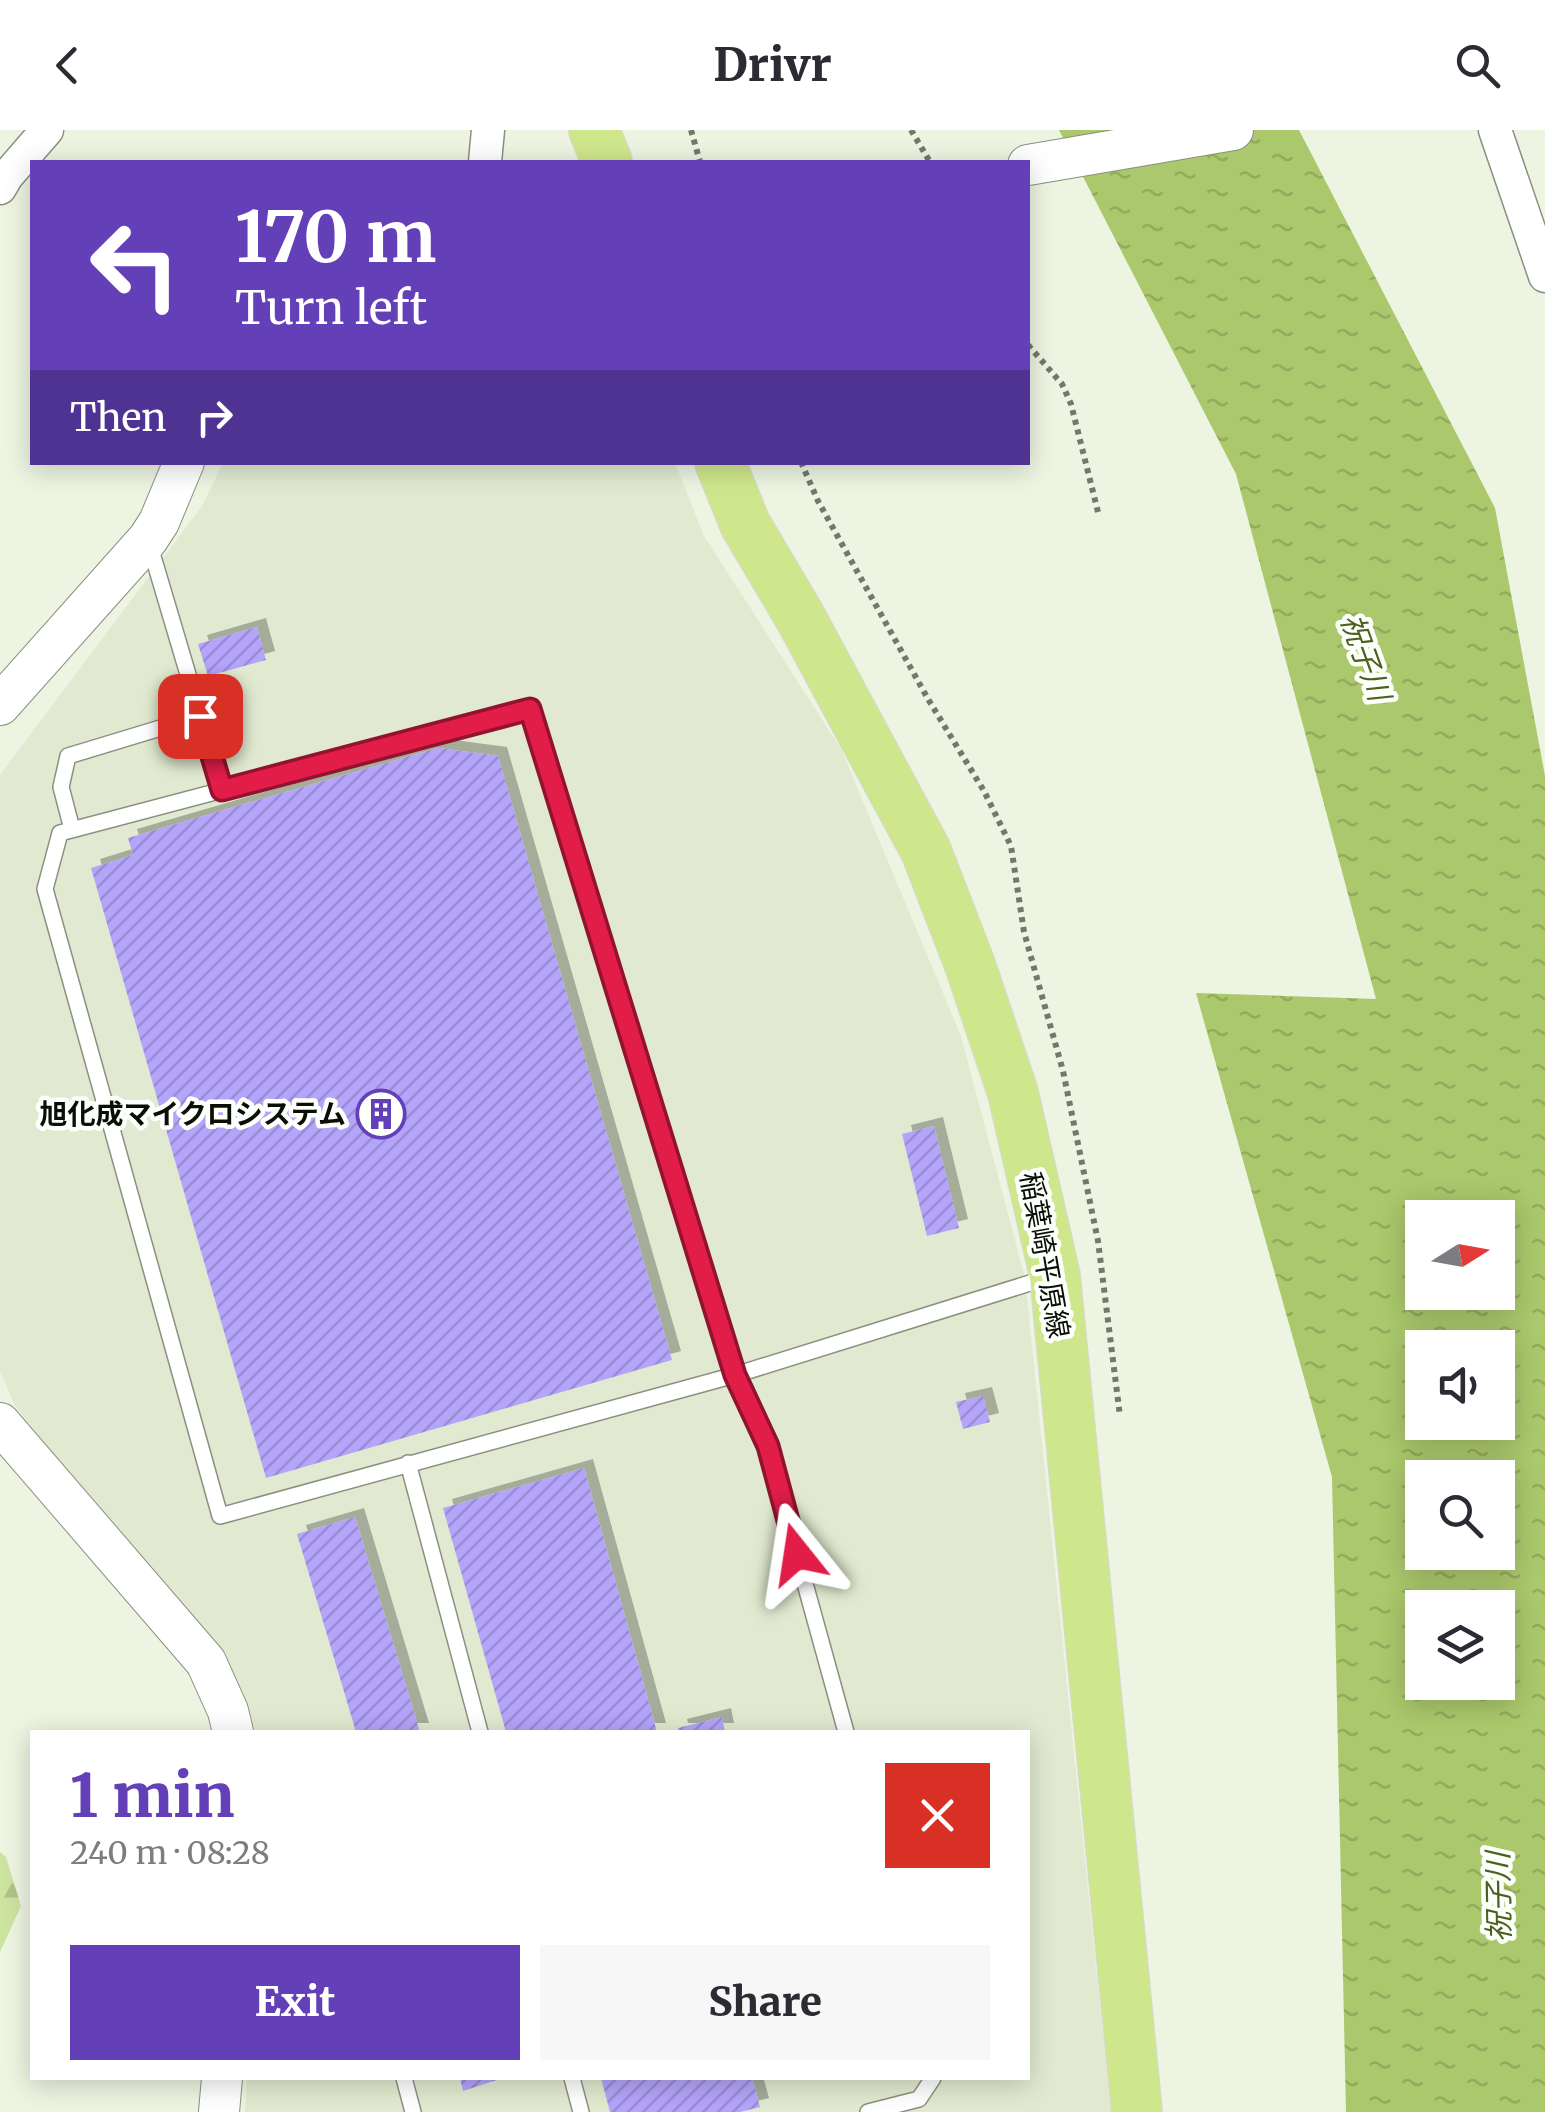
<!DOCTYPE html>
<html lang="en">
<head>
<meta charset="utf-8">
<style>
	:root { --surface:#fff; --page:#f7f7f7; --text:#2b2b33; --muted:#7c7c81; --accent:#6340b8 }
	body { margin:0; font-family:Merriweather,"Noto Sans JP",serif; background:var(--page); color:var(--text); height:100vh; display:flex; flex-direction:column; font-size:38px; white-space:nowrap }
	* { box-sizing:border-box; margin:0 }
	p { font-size:32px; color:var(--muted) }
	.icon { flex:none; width:55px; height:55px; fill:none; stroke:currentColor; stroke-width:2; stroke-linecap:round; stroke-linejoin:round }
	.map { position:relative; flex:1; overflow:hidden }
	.side { position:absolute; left:30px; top:1600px; width:1000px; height:350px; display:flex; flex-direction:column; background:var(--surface); border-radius:0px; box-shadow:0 5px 25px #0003 }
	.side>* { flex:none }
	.banner { position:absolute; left:30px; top:30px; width:1000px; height:305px; border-radius:0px; box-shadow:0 5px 25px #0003; background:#6340b8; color:#fff; overflow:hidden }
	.needle { width:65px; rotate:79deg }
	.fabs { position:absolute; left:1405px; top:1070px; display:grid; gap:20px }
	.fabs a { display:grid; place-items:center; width:110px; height:110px; border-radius:0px; background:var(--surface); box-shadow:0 5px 25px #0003; font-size:50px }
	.pin { position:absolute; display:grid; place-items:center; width:85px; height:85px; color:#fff; margin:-42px; border-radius:20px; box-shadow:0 5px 15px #0006 }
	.me { position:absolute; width:110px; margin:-55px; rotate:345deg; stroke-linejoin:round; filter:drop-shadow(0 0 8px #0008) }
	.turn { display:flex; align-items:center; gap:35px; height:210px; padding:0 40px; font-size:45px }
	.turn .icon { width:130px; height:130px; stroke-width:2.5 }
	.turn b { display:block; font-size:70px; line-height:85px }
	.then { display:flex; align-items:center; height:95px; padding:0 40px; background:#0003; gap:20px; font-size:38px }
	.round { display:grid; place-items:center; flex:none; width:105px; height:105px; border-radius:0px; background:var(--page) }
	.headline { display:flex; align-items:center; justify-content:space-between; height:170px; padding:0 40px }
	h1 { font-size:60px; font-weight:800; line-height:75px; color:var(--accent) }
	.primary-button { display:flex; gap:20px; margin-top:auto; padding:20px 40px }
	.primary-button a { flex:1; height:115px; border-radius:0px; background:var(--accent); color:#fff; font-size:40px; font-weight:800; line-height:115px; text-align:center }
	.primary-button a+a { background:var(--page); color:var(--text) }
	header { display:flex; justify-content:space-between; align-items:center; height:130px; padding:0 40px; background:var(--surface); font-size:45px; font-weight:800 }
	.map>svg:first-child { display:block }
</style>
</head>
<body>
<header><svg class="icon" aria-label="back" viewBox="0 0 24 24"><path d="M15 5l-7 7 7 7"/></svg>Drivr<svg class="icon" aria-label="search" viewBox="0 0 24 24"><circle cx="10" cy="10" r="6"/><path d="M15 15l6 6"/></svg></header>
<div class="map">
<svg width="1545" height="1982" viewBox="0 0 1545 1982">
	<defs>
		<pattern id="forest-firs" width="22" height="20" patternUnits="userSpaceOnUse" patternTransform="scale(2.5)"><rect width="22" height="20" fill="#cde3a0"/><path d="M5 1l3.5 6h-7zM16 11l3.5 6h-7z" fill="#afc288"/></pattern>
		<pattern id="water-ripples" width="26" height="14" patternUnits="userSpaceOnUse" patternTransform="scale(2.5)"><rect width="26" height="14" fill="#abc86c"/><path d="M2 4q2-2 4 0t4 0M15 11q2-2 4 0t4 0" fill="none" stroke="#92ab5c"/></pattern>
		<pattern id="building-hatch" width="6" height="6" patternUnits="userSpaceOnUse" patternTransform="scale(2.5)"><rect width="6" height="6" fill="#b4a4fa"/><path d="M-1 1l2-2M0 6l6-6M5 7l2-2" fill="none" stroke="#998cd5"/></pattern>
		<filter id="shadow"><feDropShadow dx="9" dy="-9" stdDeviation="0" flood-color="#0004"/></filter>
	</defs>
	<rect width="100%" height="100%" fill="#edf4e1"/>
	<path fill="#e1ead0" d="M223,333H675L704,406L841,619L961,906L1025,1148L1111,1982H245L247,1948H1028V1602H252L222,1533L15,1276L0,1241V645L202,376Z"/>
	<path fill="url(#forest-firs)" d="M0,1722L6,1727L21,1776L0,1822Z"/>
	<path fill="url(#water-ripples)" fill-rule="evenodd" d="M1059,0H1299L1495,378L1545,646V1982H1346L1332,1347L1196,863L1376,869L1236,344ZM1422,1088H1498V1162H1422ZM1422,1218H1498V1292H1422ZM1422,1348H1498V1422H1422ZM1422,1478H1498V1552H1422Z"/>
	<path fill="url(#building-hatch)" filter="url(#shadow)" d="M257,497L266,530L208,546L198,514Z
		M438,618L498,626L672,1230L266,1348L91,738L133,725L128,708Z
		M934,996L959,1098L927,1106L902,1004Z
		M983,1266L990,1292L963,1299L956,1272Z
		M584,1338L657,1602H506L443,1378Z
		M355,1387L420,1602H356L297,1404Z
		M722,1587L725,1602H679L678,1598Z
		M460,1948H503L463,1961Z
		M601,1948H752L760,1977L740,1982H610Z"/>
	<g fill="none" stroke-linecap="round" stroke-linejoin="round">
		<g stroke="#8a907f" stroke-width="18">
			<path id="service" d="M149,413L222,659
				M72,699L61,657L68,626L200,586
				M408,1333L480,1602
				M846,1602L767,1316L735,1245L530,579L60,703L45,759L220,1386L735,1245L1046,1148
				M404,1948L413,1982
				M572,1948L581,1982
				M868,1982L919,1969L933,1948"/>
		</g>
		<g stroke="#8a907f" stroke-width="35">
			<path id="minor" d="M1495,0L1545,146
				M485,32L488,0
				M0,58L7,46L47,0"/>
		</g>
		<g stroke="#8a907f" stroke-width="42">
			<path id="tertiary" d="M1028,35L1233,0
				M0,575L148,409L159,392L184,332
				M0,1293L206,1532L228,1581L233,1602
				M219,1982L222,1948"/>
		</g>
		<g stroke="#d8d8d7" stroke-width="52">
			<path id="primary" d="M594,0L607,32
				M720,332L745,394L800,487L926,721L970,835L1013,963L1055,1146L1137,1982"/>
		</g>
		<path stroke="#73786c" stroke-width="6" stroke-dasharray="5 5" stroke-linecap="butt" d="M691,0L700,32
			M911,0L930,32
			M1028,215L1062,254L1071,274L1099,386
			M801,332L818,371L928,569L984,661L1011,716L1024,802L1063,941L1098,1111L1120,1286"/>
		<use href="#service" stroke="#fff" stroke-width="15"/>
		<use href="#minor" stroke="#fff" stroke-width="32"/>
		<use href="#tertiary" stroke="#fff" stroke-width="40"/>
		<use href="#primary" stroke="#cfe78c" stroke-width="50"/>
	</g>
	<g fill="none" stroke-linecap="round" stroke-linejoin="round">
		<g stroke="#92132f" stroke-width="25">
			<path id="route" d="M200,586L222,660L530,579L735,1245L768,1316L797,1424"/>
		</g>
		<use href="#route" stroke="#e11d48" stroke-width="18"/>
	</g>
	<defs>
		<g id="building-ring" transform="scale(2.5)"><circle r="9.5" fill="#fdfffb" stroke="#6340b8" stroke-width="1.5"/><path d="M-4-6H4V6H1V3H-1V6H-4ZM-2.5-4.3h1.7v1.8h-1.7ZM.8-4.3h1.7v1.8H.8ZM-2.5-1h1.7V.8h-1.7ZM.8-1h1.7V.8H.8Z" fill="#6340b8"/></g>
	</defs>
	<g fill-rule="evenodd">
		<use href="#building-ring" x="381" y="984"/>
	</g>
	<g text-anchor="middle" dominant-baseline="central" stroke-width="9" stroke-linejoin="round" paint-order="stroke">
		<g font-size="28" font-weight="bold" fill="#0b0d07" stroke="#fdfffb" text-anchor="end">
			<text x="346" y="984">旭化成マイクロシステム</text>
		</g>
		<g font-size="28" fill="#0b0d07" stroke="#fdfffb">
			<text transform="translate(1045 1125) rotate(80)">稲葉崎平原線</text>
		</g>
		<g font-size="30" font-style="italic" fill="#4e6020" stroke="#fdfffb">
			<text transform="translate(1366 527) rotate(70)">祝子川</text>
			<text transform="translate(1498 1767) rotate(-91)">祝子川</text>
		</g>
	</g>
</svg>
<div class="fabs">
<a><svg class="needle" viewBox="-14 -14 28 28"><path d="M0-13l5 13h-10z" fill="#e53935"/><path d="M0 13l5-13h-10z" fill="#7c7c81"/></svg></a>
<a><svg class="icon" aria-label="sound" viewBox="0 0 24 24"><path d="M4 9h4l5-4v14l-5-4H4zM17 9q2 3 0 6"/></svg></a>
<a><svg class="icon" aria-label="search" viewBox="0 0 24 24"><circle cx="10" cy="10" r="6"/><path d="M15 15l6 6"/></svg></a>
<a><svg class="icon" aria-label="layers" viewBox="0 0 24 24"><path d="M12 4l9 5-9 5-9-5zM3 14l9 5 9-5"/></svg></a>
</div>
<div class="pin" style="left:200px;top:586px;background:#d93025"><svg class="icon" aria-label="arrive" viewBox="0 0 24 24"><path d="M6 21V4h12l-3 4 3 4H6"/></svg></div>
<svg class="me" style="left:797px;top:1424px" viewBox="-20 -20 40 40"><path d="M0-17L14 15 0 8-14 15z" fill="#e11d48" stroke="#fff" stroke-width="4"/></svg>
<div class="banner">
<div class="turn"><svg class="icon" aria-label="left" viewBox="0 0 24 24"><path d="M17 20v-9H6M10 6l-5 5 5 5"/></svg><div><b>170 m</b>Turn left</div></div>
<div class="then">Then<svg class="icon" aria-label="right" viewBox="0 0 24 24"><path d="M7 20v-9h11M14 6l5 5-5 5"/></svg></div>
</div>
<section class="side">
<div class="headline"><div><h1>1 min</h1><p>240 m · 08:28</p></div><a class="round" style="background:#d93025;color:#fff"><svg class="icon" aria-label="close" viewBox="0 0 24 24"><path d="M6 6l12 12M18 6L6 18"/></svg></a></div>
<div class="primary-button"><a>Exit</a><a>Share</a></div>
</section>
</div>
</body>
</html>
